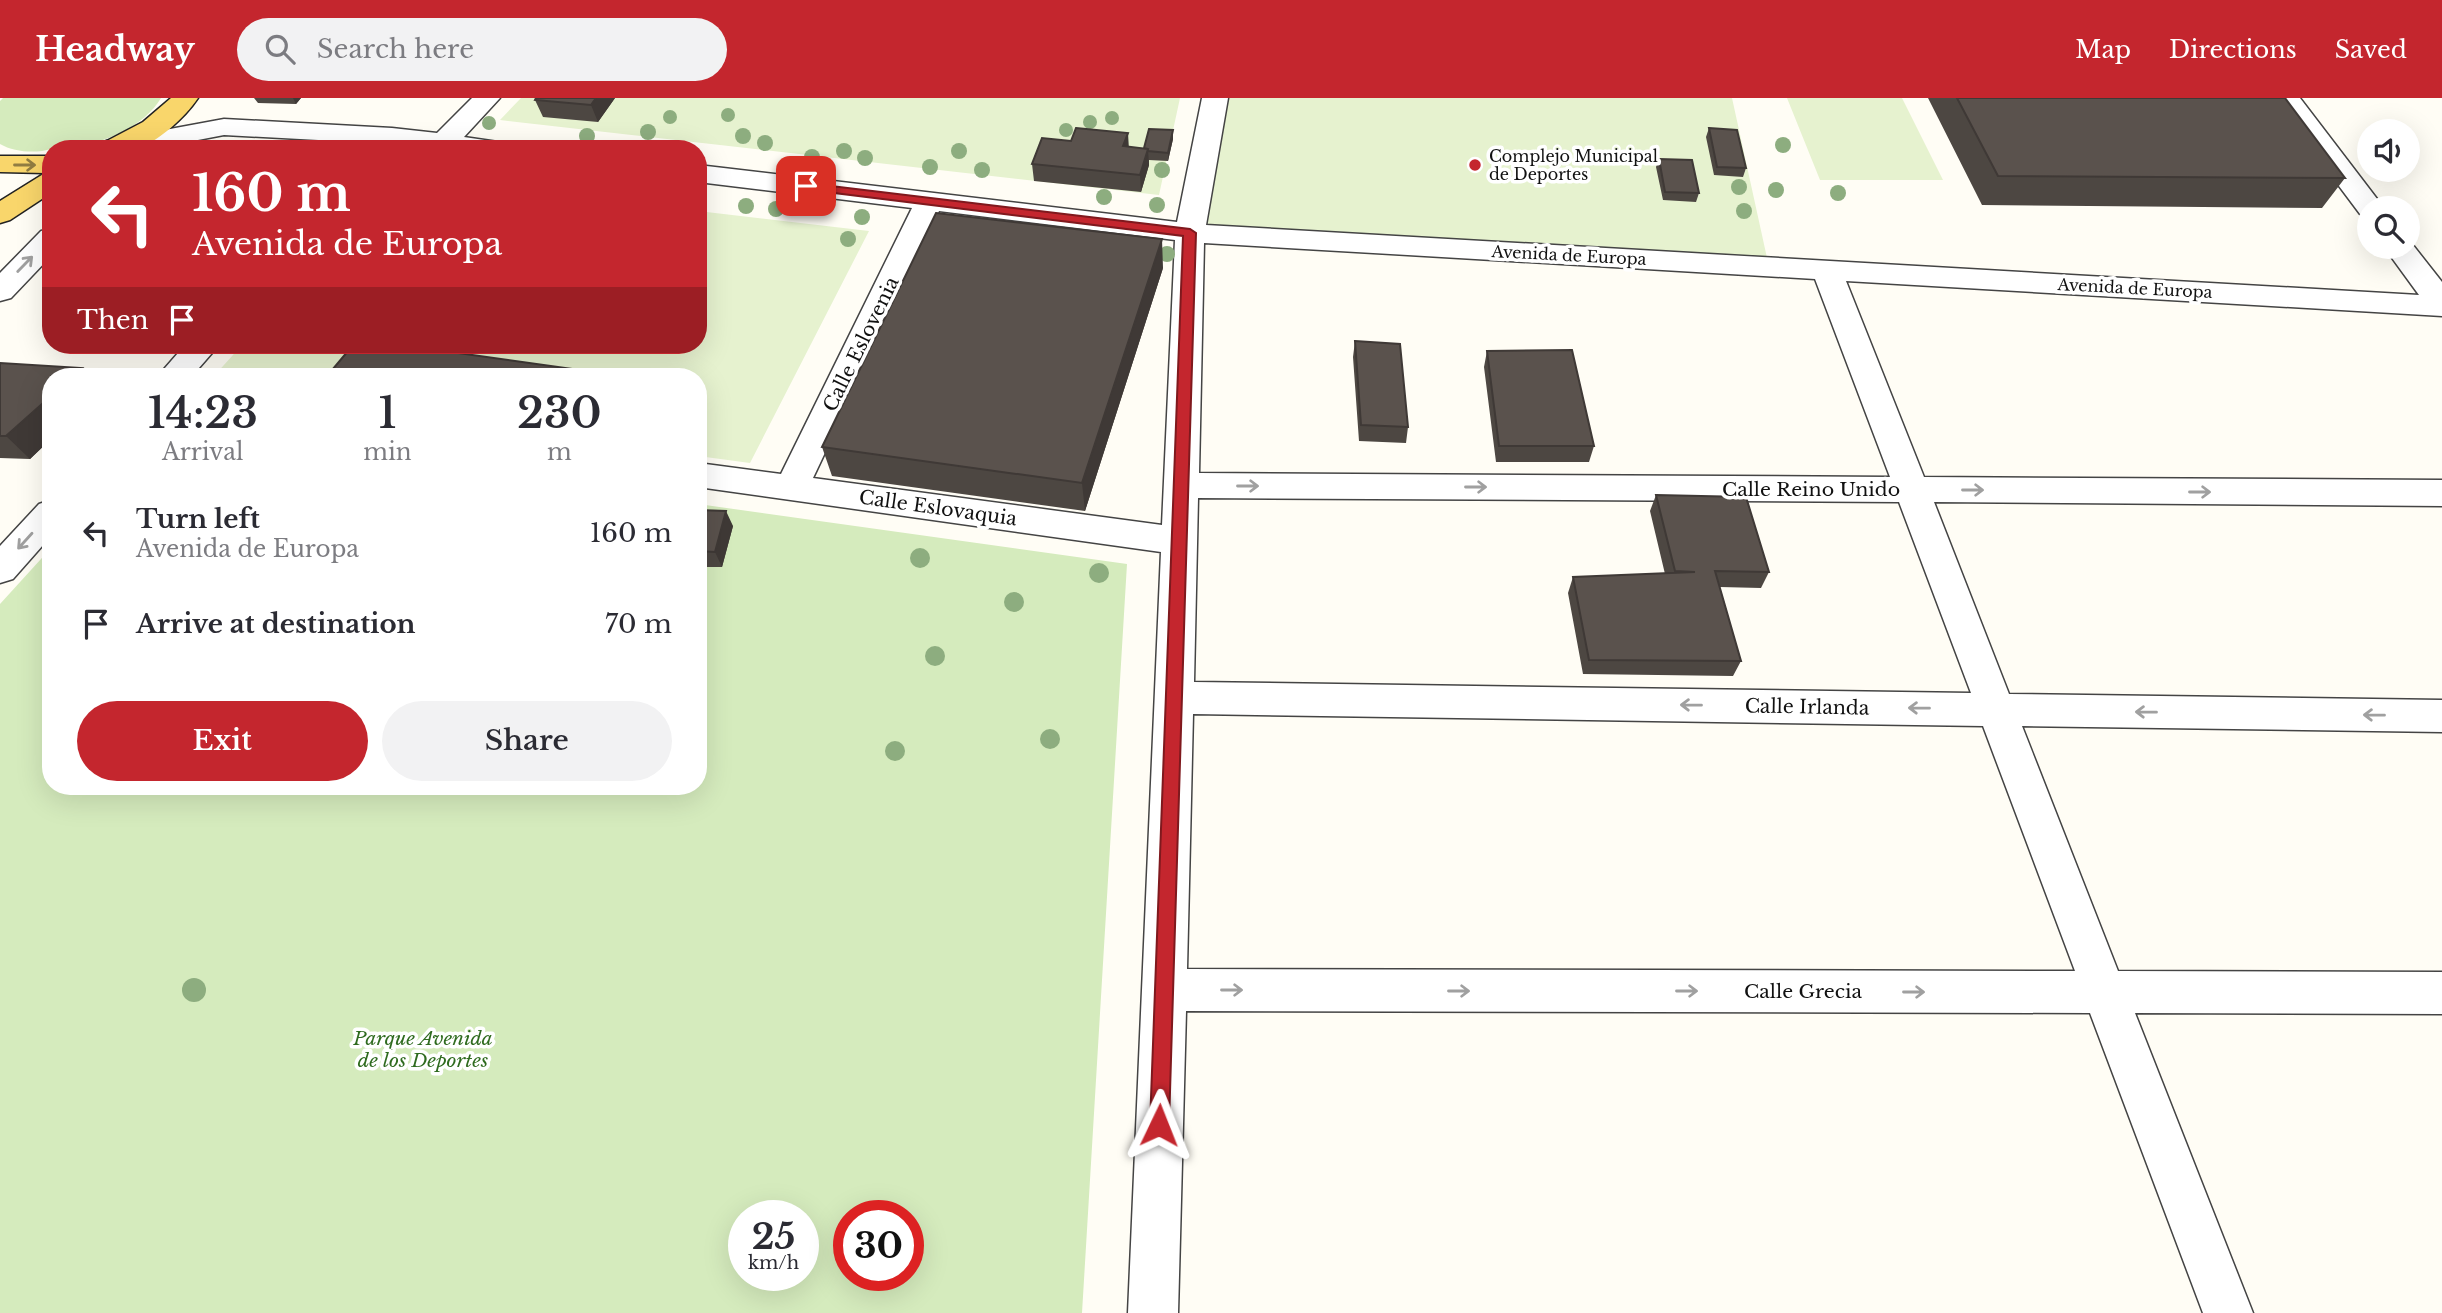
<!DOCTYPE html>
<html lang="en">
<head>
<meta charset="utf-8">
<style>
	:root { --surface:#fff; --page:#f2f2f3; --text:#2b2b33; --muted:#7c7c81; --accent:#c4262e }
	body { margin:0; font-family:"Libre Baskerville",serif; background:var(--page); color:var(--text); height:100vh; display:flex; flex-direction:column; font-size:26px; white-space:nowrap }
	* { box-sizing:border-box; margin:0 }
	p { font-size:23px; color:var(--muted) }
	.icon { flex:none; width:38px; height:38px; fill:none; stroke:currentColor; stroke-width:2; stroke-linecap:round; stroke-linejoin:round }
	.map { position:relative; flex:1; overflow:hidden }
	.drawer { position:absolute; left:42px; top:270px; width:665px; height:427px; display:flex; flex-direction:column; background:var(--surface); border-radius:28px; box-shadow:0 7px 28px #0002 }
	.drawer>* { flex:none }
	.guide { position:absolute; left:42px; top:42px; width:665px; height:214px; border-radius:28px; box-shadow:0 7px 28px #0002; background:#c4262e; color:#fff; overflow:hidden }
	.fabs { position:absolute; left:2357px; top:21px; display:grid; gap:14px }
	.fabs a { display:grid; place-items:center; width:63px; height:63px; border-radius:50%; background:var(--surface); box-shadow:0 7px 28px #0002; font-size:35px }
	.speed { position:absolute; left:728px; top:1102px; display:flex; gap:14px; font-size:35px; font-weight:700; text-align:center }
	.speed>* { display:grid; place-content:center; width:91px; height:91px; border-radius:50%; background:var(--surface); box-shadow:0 7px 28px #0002; line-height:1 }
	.speed small { font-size:18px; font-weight:400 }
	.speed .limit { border:10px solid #d22; background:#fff; color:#111 }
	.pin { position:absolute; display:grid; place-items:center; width:60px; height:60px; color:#fff; margin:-30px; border-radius:14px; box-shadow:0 4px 10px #0006 }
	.me { position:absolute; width:77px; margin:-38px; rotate:2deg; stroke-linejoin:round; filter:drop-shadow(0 0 5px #0008) }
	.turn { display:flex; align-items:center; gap:24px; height:147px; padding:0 35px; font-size:32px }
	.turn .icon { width:91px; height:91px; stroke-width:2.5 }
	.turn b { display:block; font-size:49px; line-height:60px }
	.then { display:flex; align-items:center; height:66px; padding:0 35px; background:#0003; gap:14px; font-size:26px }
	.eta { display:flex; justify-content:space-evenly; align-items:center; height:119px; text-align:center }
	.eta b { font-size:42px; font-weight:600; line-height:49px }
	.primary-button { display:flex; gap:14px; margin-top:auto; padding:14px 35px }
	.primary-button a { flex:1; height:80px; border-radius:42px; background:var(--accent); color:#fff; font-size:28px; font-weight:600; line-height:80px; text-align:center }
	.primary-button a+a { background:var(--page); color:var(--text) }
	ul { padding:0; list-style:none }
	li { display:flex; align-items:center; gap:21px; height:91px; padding:0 35px }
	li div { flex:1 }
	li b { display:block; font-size:26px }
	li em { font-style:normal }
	header { display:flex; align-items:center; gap:42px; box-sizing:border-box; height:98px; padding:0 35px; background:var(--accent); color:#fff }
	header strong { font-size:33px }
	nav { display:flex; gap:38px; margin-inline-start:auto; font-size:24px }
	.search { width:490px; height:63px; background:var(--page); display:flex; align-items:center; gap:18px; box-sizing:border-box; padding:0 24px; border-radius:38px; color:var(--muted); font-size:26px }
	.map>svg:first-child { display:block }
</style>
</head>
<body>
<header>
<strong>Headway</strong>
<div class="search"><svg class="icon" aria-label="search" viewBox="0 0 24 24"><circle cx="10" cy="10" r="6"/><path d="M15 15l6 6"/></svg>Search here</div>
<nav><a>Map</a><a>Directions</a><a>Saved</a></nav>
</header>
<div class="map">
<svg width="2442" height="1215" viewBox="0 0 2442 1215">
	<rect width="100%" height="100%" fill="#fffdf5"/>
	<path fill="#d5ebbd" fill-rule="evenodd" d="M3,0H161C144,29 105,44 73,50C66,51 57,49 51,51C38,55 15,55 0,46V3Z
		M698,406L1127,466L1082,1215H0V506L51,450V688H698ZM744,1118H803V1178H744ZM849,1118H908V1178H849Z"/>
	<path fill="#e6f2cf" d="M521,0H1180L1159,97L500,22Z
		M1215,0H1732L1769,169L1190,135Z
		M1787,0H1902L1943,82H1820Z
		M698,113L869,133L750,365L698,358V278H214L242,247H698Z"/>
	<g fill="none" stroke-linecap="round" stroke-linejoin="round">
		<g stroke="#444" stroke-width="3">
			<path id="minor" d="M472,0H500L464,39L505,45L509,51H428L392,46L224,37L151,51L102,49L106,43L116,41L224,21L392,30L437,35Z
				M1202,0H1228L1206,127L2419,197L2384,149H2408L2409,142L2442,184V218L1846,183L1924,379L2442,382V408L1934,404L2009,596L2442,602V634L2022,628L2118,873L2442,874V916L2135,915L2253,1215H2203L2090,915L1186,913L1178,1215H1128L1161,454L698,389V365L781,376L912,110L698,84V67L1177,124ZM939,113L1175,142L1162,427L813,380ZM1204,145L1815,181L1890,379L1199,375ZM1198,400L1899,404L1971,595L1194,584ZM1193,616L1983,628L2075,873L1187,871Z
				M2273,0H2300L2384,110H2370V119L2360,116Z
				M51,131V158L11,200L0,203V175L41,133Z
				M185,247H219L192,278H158Z
				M51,402V438L13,481L0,485V448L39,406Z"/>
		</g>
		<g stroke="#222" stroke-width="3">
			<path id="major" d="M171,0H198C186,18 155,48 133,51C122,52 110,51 99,51L103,45L143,24Z
				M0,58H51V95L10,122L0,125V103L45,75L0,74Z"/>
		</g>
		<use href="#minor" fill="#fff" fill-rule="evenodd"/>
		<use href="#major" fill="#f9d66b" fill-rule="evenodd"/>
	</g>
	<g fill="#8dad7f">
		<circle cx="728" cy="17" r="7"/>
		<circle cx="670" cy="19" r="7"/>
		<circle cx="1112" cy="20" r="7"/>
		<circle cx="1090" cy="24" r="7"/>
		<circle cx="489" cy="25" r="7"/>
		<circle cx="1066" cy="32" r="7"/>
		<circle cx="648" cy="34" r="8"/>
		<circle cx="587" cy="38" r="8"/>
		<circle cx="743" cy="38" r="8"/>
		<circle cx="765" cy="45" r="8"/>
		<circle cx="1783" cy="47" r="8"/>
		<circle cx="844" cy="53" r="8"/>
		<circle cx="959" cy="53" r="8"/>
		<circle cx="812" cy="59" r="8"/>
		<circle cx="865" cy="60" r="8"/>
		<circle cx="930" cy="69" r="8"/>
		<circle cx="982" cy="72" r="8"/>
		<circle cx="1162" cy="72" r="8"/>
		<circle cx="1739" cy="89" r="8"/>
		<circle cx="1776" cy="92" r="8"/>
		<circle cx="1838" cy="95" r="8"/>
		<circle cx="1104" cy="99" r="8"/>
		<circle cx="1157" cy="107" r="8"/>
		<circle cx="746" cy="108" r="8"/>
		<circle cx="776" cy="111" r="8"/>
		<circle cx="1744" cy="113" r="8"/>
		<circle cx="862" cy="119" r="8"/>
		<circle cx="848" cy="141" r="8"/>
		<circle cx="1167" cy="156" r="8"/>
		<circle cx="920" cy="460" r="10"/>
		<circle cx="1099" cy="475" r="10"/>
		<circle cx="1014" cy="504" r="10"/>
		<circle cx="935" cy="558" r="10"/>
		<circle cx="1050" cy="641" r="10"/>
		<circle cx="895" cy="653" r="10"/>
		<circle cx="194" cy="892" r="12"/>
	</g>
	<path fill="#4d4742" d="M254,0H301L296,6L258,5Z
		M615,0L598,24L543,19L535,2Z
		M1928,0H2285L2345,80L2322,110L1982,107Z
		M1709,30L1746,70L1743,79L1714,77L1706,39Z
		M1173,32V41L1168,63L1149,62V67L1141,94L1034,83L1032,66L1129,49L1144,50Z
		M1659,61L1699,95L1696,104L1663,102L1656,69Z
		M1163,170L1085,413L832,378L822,349Z
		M1355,243L1408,329L1406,345L1359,343L1353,259Z
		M1487,253L1594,348L1589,364H1496L1484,269Z
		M0,265L82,270L90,278H51V341L30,361L0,360Z
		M1656,397L1769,474L1761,490L1720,489L1741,563L1733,578L1583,576L1568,495L1573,479L1665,476L1650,413Z
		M698,412L733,428L722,469H698Z"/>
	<path fill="#3f3936" d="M293,0H301L296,6Z
		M596,0H615L598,24L591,7Z
		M1173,32V41L1168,63V55Z
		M1128,35L1129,52L1123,48Z
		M1148,51L1149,67L1141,94L1140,77Z
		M1162,141L1163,170L1085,413L1082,385Z
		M82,270L90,278H73Z
		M51,298V341L30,361L6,338Z
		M726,413L733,428L722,469L715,454Z"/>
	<path fill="#5a524d" stroke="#3f3936" stroke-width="2" d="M536,0H596L591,7L535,2Z
		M1957,0H2285L2345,80L1998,78Z
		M1076,30L1128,35L1123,48L1148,51L1140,77L1032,66L1042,40L1071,43Z
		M1709,30L1737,32L1746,70L1717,69Z
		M1149,31L1173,32L1168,55L1148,53V51L1144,50Z
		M1659,61L1692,62L1699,95L1665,94Z
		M936,115L1162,141L1082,385L822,349Z
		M1355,243L1400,246L1408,329L1361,327Z
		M353,247H401L615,277L614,278H327Z
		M1572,252L1594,348H1499L1487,253Z
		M0,265L82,270L73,278H51V298L6,338H0Z
		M1656,397L1746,399L1769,474L1715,473L1741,563L1589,562L1573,479L1695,474L1675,473Z
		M698,412L726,413L715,454L698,453Z"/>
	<defs><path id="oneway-shaft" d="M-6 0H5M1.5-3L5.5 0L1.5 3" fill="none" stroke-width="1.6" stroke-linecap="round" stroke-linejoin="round" transform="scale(1.75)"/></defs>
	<use stroke="#917d42" href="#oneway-shaft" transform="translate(25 67)"/>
	<g stroke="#a0a0a0">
		<use href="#oneway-shaft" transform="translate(25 166) rotate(-46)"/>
		<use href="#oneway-shaft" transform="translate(1248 388)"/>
		<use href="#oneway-shaft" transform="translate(1476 389)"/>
		<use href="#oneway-shaft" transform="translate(1973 392)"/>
		<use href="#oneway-shaft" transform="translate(2200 394)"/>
		<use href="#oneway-shaft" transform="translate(25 443) rotate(132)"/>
		<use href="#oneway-shaft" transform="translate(1691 607) rotate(-179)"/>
		<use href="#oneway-shaft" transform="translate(1919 610) rotate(-179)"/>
		<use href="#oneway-shaft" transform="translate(2146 614) rotate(-179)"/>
		<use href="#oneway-shaft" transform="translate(2374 617) rotate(-179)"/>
		<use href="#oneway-shaft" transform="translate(1232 892)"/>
		<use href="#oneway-shaft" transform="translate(1459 893)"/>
		<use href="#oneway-shaft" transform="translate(1687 893)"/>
		<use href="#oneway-shaft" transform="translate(1914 894)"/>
	</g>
	<path fill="#c4262e" stroke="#7f191e" stroke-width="2" d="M806,85L1190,131L1196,135L1169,1027L1166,1033L1159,1036L1153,1033L1150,1027L1183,138L802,91L800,88Z"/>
	<circle fill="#c4262e" stroke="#fff" stroke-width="2.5" cx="1475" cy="67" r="7"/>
	<g text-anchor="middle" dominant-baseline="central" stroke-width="7" stroke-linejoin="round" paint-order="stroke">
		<g font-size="16" fill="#111" stroke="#fff" text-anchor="start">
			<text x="1489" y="58">Complejo Municipal<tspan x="1489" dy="18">de Deportes</tspan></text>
		</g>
		<g font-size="16" fill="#111" stroke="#fff">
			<text transform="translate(1569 157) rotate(3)">Avenida de Europa</text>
			<text transform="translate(2135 190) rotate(3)">Avenida de Europa</text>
		</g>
		<g font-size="19" fill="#111" stroke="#fff">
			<text transform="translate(861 246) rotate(-64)">Calle Eslovenia</text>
			<text x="1811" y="391">Calle Reino Unido</text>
			<text transform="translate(938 410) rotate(8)">Calle Eslovaquia</text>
			<text transform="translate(1807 609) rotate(1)">Calle Irlanda</text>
			<text x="1803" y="893">Calle Grecia</text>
		</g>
		<g font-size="19" font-style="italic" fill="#2f6b1f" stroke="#fff">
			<text x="423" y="940">Parque Avenida<tspan x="423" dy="22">de los Deportes</tspan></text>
		</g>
	</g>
</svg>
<div class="fabs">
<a><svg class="icon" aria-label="sound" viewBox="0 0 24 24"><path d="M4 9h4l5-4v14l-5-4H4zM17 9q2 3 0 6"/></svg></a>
<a><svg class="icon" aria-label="search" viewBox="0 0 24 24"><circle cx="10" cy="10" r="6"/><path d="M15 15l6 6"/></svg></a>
</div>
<div class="speed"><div>25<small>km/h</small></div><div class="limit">30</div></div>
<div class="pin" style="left:806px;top:88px;background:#d93025"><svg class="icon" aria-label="arrive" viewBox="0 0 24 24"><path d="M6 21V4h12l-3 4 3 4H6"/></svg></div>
<svg class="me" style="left:1159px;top:1027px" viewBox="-20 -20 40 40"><path d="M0-17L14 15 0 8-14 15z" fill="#c4262e" stroke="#fff" stroke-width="4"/></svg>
<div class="guide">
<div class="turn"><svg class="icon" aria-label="left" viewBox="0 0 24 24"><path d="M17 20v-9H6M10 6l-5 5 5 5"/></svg><div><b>160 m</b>Avenida de Europa</div></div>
<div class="then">Then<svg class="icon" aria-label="arrive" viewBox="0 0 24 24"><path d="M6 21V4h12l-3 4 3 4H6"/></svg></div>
</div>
<section class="drawer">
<div class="eta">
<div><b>14:23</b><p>Arrival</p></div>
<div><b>1</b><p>min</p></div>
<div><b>230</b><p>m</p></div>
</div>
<ul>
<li><svg class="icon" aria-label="left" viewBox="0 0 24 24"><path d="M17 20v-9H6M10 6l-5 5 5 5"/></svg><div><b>Turn left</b><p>Avenida de Europa</p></div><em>160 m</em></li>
<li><svg class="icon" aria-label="arrive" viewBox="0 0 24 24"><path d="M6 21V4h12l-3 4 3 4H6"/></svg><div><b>Arrive at destination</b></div><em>70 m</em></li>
</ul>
<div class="primary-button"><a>Exit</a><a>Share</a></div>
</section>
</div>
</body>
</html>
